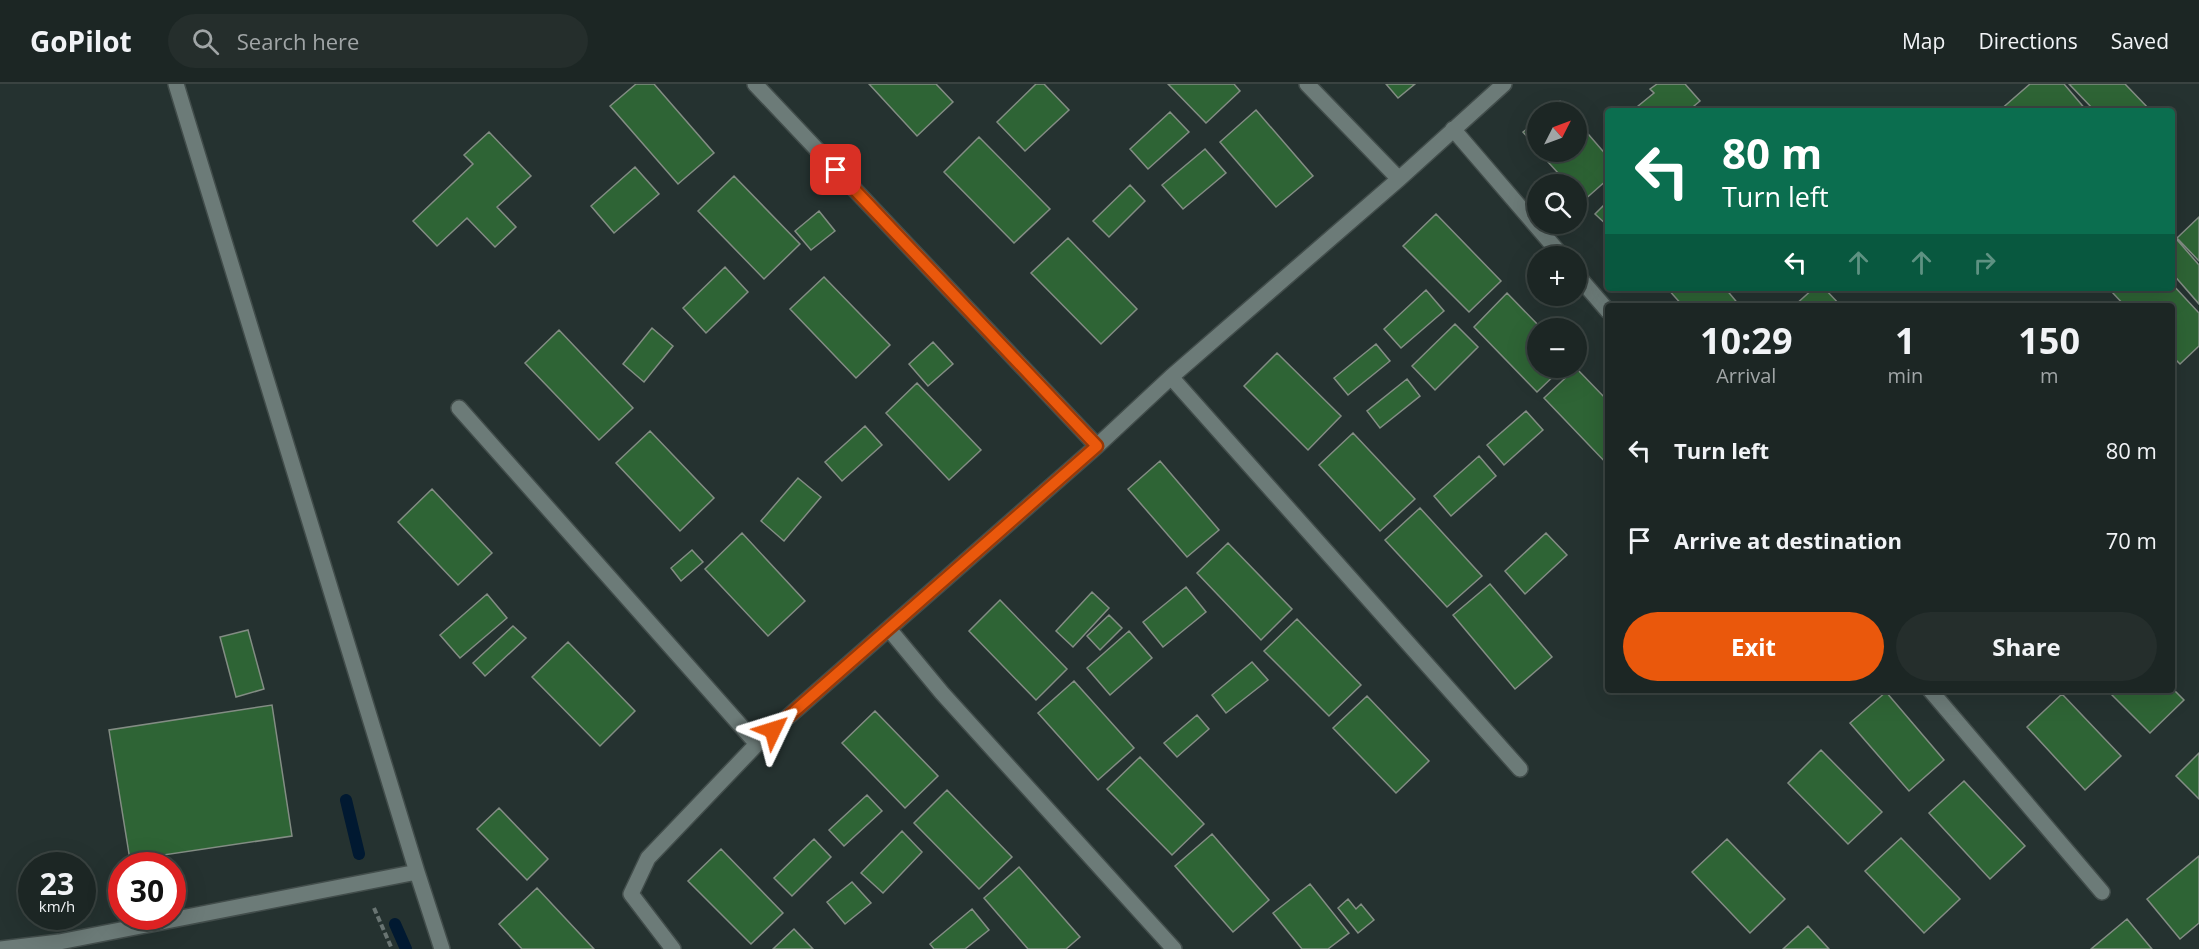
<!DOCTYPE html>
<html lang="en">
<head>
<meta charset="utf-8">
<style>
	:root { --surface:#1c2624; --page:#252e2c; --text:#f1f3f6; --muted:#a0a5a6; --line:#3a4341; --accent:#ea580c }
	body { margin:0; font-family:"Open Sans",sans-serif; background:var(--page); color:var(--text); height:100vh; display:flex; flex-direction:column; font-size:22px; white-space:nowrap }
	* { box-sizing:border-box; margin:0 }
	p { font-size:20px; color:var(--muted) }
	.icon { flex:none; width:33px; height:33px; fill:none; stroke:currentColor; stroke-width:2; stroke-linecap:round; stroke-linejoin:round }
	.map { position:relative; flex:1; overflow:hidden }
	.panel { position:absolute; left:1605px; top:219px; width:570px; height:390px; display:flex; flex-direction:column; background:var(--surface); border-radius:6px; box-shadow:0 6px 24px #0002,0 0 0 2px var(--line) }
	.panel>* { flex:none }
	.guide { position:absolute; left:1605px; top:24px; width:570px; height:183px; border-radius:6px; box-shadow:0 6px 24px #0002,0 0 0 2px var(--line); background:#0b6e4f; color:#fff; overflow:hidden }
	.needle { width:39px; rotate:48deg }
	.fabs { position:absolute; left:1527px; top:18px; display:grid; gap:12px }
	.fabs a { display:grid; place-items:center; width:60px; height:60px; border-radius:50%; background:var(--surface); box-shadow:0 6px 24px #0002,0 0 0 2px var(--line); font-size:30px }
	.speed { position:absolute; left:18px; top:768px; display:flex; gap:12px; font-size:30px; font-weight:700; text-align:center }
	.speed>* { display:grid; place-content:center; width:78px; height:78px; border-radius:50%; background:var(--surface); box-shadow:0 6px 24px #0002,0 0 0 2px var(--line); line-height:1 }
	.speed small { font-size:15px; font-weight:400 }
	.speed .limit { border:9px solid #d22; background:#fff; color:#111 }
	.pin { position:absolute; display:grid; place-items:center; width:51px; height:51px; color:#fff; margin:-26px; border-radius:12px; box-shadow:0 3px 9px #0006 }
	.me { position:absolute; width:66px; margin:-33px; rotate:49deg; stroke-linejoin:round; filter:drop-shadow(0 0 4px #0008) }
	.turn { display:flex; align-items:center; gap:21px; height:126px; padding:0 18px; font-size:27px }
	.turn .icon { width:78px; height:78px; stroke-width:2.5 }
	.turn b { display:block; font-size:42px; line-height:51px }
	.lanes { display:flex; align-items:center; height:57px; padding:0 18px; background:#0003; justify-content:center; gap:30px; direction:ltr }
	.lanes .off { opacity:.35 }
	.eta { display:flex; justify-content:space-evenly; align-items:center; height:102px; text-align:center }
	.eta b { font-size:36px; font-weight:700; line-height:42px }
	.action { display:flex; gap:12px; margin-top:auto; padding:12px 18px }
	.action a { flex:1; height:69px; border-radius:36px; background:var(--accent); color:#fff; font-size:24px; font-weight:700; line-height:69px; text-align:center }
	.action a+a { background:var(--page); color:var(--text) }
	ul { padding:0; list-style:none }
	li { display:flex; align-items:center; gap:18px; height:90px; padding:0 18px }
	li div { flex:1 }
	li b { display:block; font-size:22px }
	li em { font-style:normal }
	header { display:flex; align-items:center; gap:36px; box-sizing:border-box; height:84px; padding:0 30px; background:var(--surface); border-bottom:2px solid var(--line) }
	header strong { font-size:28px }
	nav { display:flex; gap:33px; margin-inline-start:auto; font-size:21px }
	.search { width:420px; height:54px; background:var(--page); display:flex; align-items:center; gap:15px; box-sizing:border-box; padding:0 21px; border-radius:33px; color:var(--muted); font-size:22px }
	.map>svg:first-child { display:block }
</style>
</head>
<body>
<header>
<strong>GoPilot</strong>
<div class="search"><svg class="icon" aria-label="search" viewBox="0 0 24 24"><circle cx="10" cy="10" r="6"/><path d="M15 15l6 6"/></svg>Search here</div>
<nav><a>Map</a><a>Directions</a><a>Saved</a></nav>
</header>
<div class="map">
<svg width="2199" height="865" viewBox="0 0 2199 865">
	<rect width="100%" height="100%" fill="#253230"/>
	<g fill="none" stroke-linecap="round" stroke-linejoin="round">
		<path stroke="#011931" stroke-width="12" d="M346,716L359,770
			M395,840L406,865"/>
	</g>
	<path fill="#2e6435" stroke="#838d84" stroke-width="1.5" d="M636,0H654L714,69L678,100L610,22Z
		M869,0H936L953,18L917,52Z
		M1036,0H1044L1069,26L1025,67L997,38Z
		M1168,0H1234L1240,7L1206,39Z
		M1386,0H1415L1398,14Z
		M1657,0H1685L1700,17L1688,27H1632L1654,9L1650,5Z
		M2030,0H2064L2087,27H1999Z
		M2069,0H2125L2151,27H2095Z
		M1560,17L1570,28H1547Z
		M1256,26L1313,92L1276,123L1220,58Z
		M1170,28L1189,48L1148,85L1130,65Z
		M1538,36V65L1523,48Z
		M1576,36L1608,73V95L1582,118L1576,111V100H1568L1539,68H1576Z
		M489,48L531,92L497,123L516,143L495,163L467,134L437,162L413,137L473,80L464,71Z
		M979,53L1050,125L1014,159L944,88Z
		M1205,65L1226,89L1183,125L1162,101Z
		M635,83L659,110L614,149L591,122Z
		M734,92L800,160L764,195L698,127Z
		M1130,101L1145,117L1109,153L1093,137Z
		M1608,117V142L1595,130Z
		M819,127L835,147L811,166L795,147Z
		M1436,130L1501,197L1469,228L1403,162Z
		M2199,133V177L2177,154Z
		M2172,150L2199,181V220L2172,189Z
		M1068,154L1137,225L1101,260L1031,189Z
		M725,183L748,208L706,249L683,224Z
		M824,193L890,261L856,294L790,225Z
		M2172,200L2199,229V262L2180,280L2172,272V222H2125L2112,208L2116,204H2172Z
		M1667,204H1725L1740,222H1683Z
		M1814,204H1824L1841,222H1794Z
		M1426,206L1444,227L1401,264L1384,245Z
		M1507,209L1541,244H1538V284H1562L1537,308L1474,243Z
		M1455,240L1478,263L1435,306L1412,282Z
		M652,244L673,262L644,298L623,280Z
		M559,246L633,324L599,356L525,279Z
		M933,258L953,280L928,302L909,280Z
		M1376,260L1390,277L1348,311L1334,294Z
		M1277,269L1341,332L1308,366L1244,302Z
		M1576,284L1608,317V381L1544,314Z
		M1407,295L1420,312L1380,344L1367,327Z
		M917,299L981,366L949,396L886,329Z
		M1526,327L1543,346L1504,381L1487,361Z
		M865,342L882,361L842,397L825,378Z
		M650,347L714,414L680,447L616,379Z
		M1353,349L1415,415L1380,447L1319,381Z
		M1479,372L1496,392L1451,432L1434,412Z
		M1160,377L1219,446L1187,473L1128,405Z
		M798,394L821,413L784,457L761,437Z
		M432,405L492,469L458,501L398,438Z
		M1420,424L1482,492L1447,523L1385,456Z
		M742,449L805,517L768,552L705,485Z
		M1546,449L1567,471L1525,510L1505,487Z
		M1228,459L1292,525L1261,556L1197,489Z
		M692,466L703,478L681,497L671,484Z
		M1490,500L1552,573L1515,605L1453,531Z
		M1186,503L1206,528L1163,563L1143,538Z
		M1092,508L1109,524L1073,563L1056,547Z
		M487,510L507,534L460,574L440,551Z
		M1000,516L1067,585L1036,616L969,547Z
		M1109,531L1122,544L1100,566L1087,552Z
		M1297,535L1361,601L1329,632L1264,567Z
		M513,542L526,554L485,592L473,579Z
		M248,546L264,605L236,613L220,553Z
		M1129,547L1152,574L1110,611L1087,584Z
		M568,558L635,627L600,662L532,593Z
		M1252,578L1268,596L1226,629L1212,611Z
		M1074,597L1134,664L1098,696L1038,629Z
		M2172,604L2184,616L2150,649L2107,606H2172Z
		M1886,608L1944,676L1909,707L1850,639Z
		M2062,610L2121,672L2085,706L2027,643Z
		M1367,612L1429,677L1396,709L1333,644Z
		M272,621L292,752L130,776L109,646Z
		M875,627L938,692L905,724L842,659Z
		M1197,631L1209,645L1177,673L1164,659Z
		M1821,666L1882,728L1848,760L1788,699Z
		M2199,669V715L2176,692Z
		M1140,673L1204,740L1172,771L1107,705Z
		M1964,697L2025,762L1990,795L1929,729Z
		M947,706L1012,773L979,805L914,739Z
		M867,711L882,727L844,762L829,746Z
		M499,724L548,775L527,796L477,745Z
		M902,747L922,768L883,809L861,789Z
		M1212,750L1269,816L1233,848L1175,782Z
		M1901,754L1960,815L1924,849L1865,787Z
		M814,755L831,773L792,812L774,794Z
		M1727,755L1785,815L1750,849L1692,788Z
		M721,765L783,829L751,860L688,797Z
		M2199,772V839L2180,855L2147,815Z
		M1019,783L1080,853L1066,865H1028L984,814Z
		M852,798L871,819L845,840L827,818Z
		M1310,800L1349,849L1328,865H1302L1273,829Z
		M537,804L594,865H522L499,840Z
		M1348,815L1356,825L1361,820L1374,836L1358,849L1338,824Z
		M972,825L989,846L965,865H934L930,860Z
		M2127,835L2152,865H2091Z
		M1808,842L1829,865H1783Z
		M794,845L813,865H773Z"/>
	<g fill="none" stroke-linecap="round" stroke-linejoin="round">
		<g stroke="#424d4b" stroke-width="18">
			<path id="street" d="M176,0L417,788L442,865
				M755,0L1097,362
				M1307,0L1399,95
				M1453,45L1562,172
				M1576,190L1608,227
				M1171,293L1520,685
				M459,324L757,660
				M889,545L942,609L1174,865
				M1930,606L2102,808
				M0,865L59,858L417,788
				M673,865L631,810L648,774L757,660L1097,362L1171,293L1399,95L1504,0"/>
		</g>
		<path stroke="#697472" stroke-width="4" stroke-dasharray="6 3" stroke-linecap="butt" d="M374,824L392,865"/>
		<use href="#street" stroke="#6c7b78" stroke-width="15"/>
	</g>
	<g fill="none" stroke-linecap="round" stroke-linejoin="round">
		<g stroke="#983908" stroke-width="15">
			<path id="route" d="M773,646L1097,362L836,86"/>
		</g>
		<use href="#route" stroke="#ea580c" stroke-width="10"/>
	</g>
</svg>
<div class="fabs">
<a><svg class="needle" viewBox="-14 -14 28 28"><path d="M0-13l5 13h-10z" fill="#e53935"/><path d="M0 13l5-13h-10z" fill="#a0a5a6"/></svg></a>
<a><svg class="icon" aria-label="search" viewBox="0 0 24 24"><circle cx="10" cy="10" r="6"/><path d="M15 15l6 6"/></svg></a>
<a>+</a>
<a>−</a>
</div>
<div class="speed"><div>23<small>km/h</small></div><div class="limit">30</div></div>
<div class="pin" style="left:836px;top:86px;background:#d93025"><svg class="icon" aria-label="arrive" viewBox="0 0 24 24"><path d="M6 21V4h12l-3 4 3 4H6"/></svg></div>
<svg class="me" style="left:773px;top:646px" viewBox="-20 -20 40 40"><path d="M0-17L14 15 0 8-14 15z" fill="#ea580c" stroke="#fff" stroke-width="4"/></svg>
<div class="guide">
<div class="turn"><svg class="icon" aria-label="left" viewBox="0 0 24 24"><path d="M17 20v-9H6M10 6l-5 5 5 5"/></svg><div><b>80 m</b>Turn left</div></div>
<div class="lanes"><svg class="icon" aria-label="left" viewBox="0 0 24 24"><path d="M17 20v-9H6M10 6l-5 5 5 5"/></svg><svg class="icon off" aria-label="ahead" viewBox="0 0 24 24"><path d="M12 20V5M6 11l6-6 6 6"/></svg><svg class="icon off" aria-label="ahead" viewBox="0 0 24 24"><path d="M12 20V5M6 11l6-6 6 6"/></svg><svg class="icon off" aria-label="right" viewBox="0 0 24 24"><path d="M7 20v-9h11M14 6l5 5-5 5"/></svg></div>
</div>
<section class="panel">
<div class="eta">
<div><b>10:29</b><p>Arrival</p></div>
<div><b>1</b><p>min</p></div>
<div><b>150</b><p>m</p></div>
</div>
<ul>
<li><svg class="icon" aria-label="left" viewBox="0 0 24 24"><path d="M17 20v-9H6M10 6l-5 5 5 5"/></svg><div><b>Turn left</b></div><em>80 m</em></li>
<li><svg class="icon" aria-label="arrive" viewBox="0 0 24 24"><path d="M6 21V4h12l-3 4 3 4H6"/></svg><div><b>Arrive at destination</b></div><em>70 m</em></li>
</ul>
<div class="action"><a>Exit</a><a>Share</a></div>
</section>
</div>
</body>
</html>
